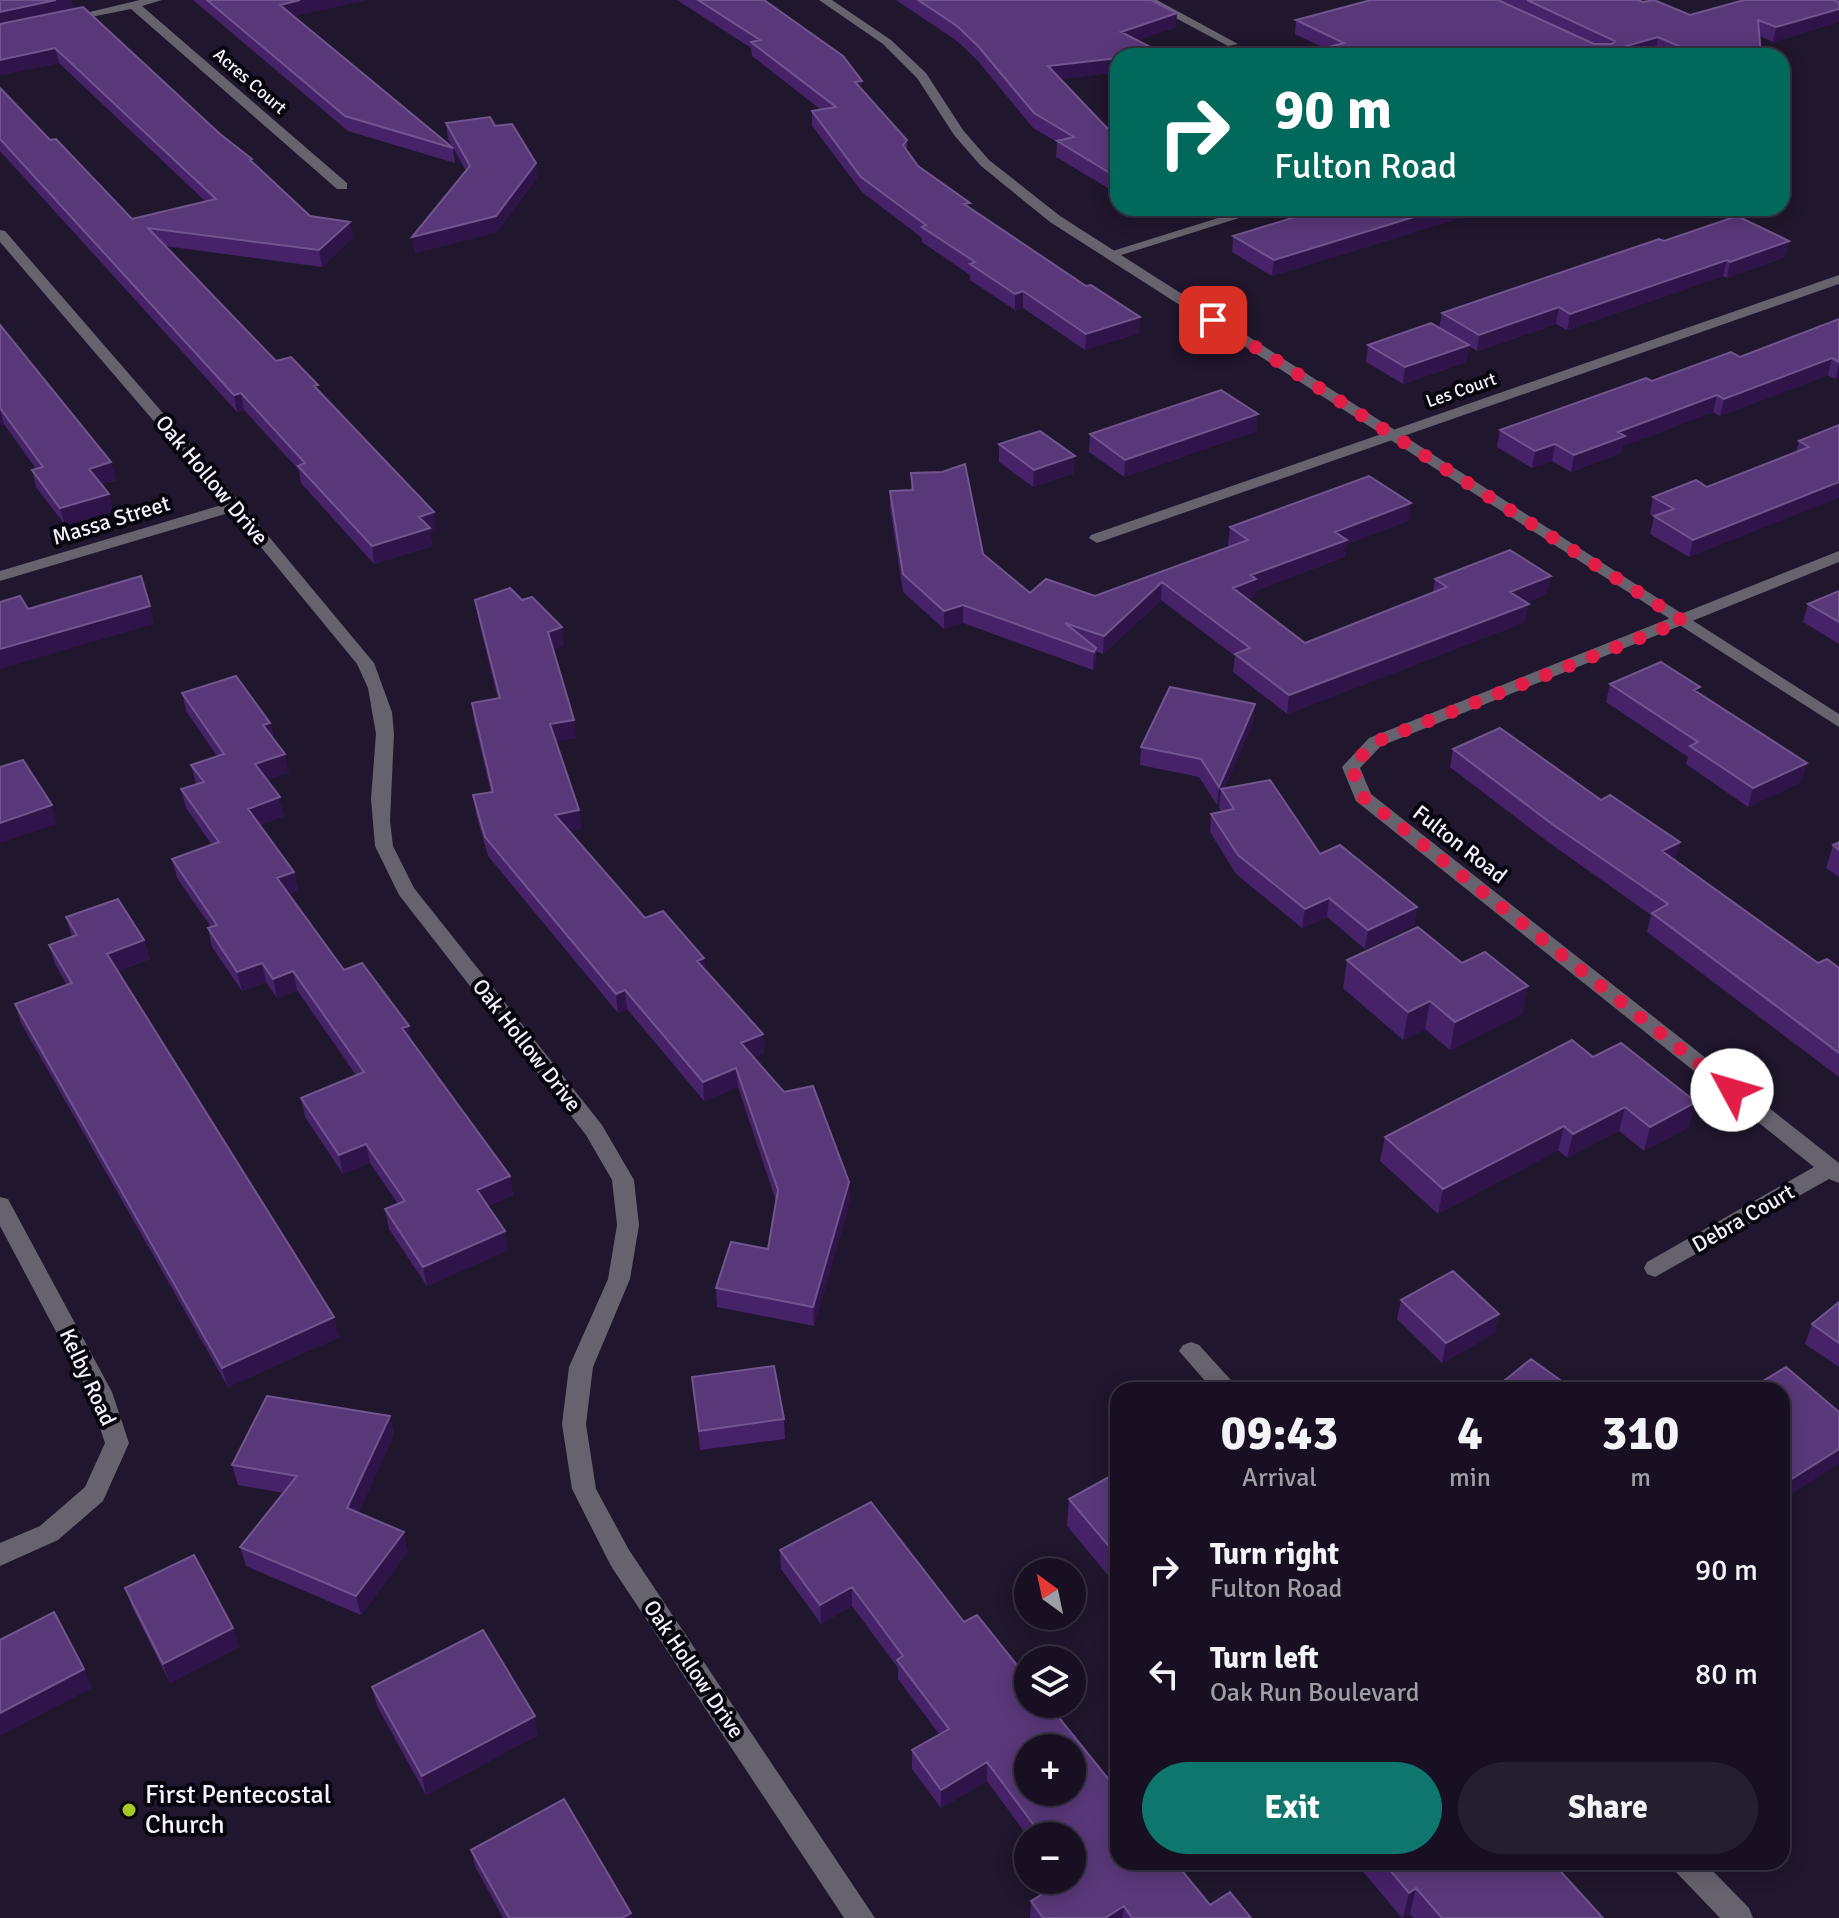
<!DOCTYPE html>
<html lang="en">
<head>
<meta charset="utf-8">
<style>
	:root { --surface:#181022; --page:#251e2f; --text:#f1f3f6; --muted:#9f9da5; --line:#363040; --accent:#0f766e }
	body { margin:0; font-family:Signika,sans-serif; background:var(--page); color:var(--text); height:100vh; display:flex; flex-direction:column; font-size:30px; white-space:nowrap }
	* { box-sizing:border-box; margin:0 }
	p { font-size:26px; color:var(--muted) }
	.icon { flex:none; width:44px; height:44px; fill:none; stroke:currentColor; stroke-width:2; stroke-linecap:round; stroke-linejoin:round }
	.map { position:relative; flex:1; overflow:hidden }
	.drawer { position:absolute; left:1110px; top:1382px; width:680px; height:488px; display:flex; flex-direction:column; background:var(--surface); border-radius:24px; box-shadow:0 4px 20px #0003,0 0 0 2px var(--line) }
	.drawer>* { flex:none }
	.guide { position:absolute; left:1110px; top:48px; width:680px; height:168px; border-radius:24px; box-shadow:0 4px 20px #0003,0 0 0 2px var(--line); background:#00695c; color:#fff; overflow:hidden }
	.needle { width:52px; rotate:327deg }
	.buttons { position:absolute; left:1014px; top:1558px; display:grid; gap:16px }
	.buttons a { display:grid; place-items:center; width:72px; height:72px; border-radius:50%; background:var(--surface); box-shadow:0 4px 20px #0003,0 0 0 2px var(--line); font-size:40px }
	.pin { position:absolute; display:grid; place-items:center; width:68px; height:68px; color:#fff; margin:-34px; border-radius:16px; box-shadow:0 4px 12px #0006 }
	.me { position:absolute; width:88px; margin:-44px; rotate:309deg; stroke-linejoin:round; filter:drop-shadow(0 0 6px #0008) }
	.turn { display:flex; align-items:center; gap:28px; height:168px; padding:0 32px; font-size:36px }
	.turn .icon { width:104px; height:104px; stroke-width:2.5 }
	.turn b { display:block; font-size:56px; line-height:68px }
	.eta { display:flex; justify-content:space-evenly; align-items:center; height:136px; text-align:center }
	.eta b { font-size:48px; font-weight:700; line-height:56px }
	.cta { display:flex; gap:16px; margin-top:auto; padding:16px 32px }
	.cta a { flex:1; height:92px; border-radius:48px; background:var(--accent); color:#fff; font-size:32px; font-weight:700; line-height:92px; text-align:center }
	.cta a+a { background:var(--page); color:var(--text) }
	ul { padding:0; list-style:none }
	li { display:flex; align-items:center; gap:24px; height:104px; padding:0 32px }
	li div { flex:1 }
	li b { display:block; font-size:30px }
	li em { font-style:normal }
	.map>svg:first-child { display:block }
</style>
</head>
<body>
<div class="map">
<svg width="1839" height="1918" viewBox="0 0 1839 1918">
	<rect width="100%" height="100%" fill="#20162d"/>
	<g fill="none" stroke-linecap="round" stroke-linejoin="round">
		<path fill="#66626e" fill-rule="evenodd" d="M140,0H162L142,6L347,183V189H337L131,9L66,22L60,19Z
			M1142,0H1157L1238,44L1228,46Z
			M1250,208H1271L1115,257L1103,254Z
			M0,230L5,231L241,503L374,663L392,712L394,734L390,821L393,846L414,888L602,1125L634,1180L639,1225L630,1279L593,1367L586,1424L596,1489L629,1550L875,1918H844L611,1566L572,1489L562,1424L569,1367L608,1279L617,1225L612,1180L586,1135L399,895L375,846L371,799L376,734L368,688L357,664L232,512L0,581V571L225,504L0,242Z
			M1839,275V284L1103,541L1097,543L1089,538L1091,535Z
			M1839,551V562L1381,746L1360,768L1371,794L1839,1163V1183L1829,1179L1655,1277L1647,1274L1644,1268L1647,1262L1814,1167L1356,801L1342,767L1369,738Z
			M0,1197L8,1199L112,1392L129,1443L103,1501L58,1540L0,1566V1543L40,1526L85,1487L105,1443L88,1392L0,1226Z
			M1191,1342L1199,1345L1240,1390H1213L1179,1351L1183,1345Z
			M1671,1862H1704L1749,1908L1753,1918H1720L1675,1871Z"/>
		<path fill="#66626e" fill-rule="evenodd" d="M819,0H832L891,40L926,73L963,130L989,160L1060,216L1839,714V727L1050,222L981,166L954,135L917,78L883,44Z"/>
	</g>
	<path fill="#462269" d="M193,0H365L294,16L453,148L455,163L348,131Z
		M677,0H764L862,81V90L907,140V150L918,166L970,208L1139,333L1085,350L1023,308L1015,310L970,280V275L922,242V238L862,192L812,126V111L820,109L752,56L751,48Z
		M896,0H1151L1176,27L1137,40L1160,52V56H1118V72L1061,79L1107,128L1118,129V194L1056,157L1057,142L1033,128L978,61L957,41Z
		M1371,0H1638L1690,15L1744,0H1839V22L1773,42L1760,36L1761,56H1666L1656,51L1639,56H1591L1324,48L1295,34L1296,20Z
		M74,9L220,134L252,159L253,163L310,216L353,237L322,267L165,246L276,361L319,392L436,530L430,532L432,546L374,564L301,483L299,470L244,410L237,412L0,151V88L50,140L132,219L205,201L59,63L0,75Z
		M446,123L495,126L536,163L537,178L497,232L415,253L466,171L448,139Z
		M1325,208H1492L1272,276L1232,252L1233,236Z
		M1664,241L1785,257L1727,278L1723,276L1567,330L1556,324L1477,351L1469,346L1466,362L1403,384L1366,362L1368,345L1439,328L1442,313Z
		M1839,319V377L1835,379L1828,375L1720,416L1713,412L1623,446L1621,453L1571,472L1552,461L1532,468L1497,447L1500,430L1652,381L1740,357Z
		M0,325L116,480L101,484L109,494L113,511L65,525L36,487L32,470L36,469L4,424L0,425Z
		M1839,425L1689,557L1650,534L1654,517L1650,514L1653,497L1707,487L1796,452L1799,441Z
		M1257,431L1124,477L1089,452L1090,434Z
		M999,444L1074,473L1033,487L999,462Z
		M911,473L983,554L1030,593L1095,596L1230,547L1228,545L1230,527L1408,521L1346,544L1344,557L1255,591V597L1248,599L1305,643L1433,593L1435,579L1547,594L1526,602L1525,622L1287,714L1233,672L1235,656L1161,600L1103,654L1096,651L1095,666L1093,670L963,623L944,629L903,592L890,508V491L911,490Z
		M1839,591V644L1803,622L1808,604Z
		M475,600L564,645L553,649L576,738L556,741L579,810L581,829L569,831L645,918L704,958L705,970L763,1034L764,1053L754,1058L849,1182L850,1201L814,1326L717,1307L716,1288L768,1249L776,1201L738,1087L704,1101L627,1009L618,1013L488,856L476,814L473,795L491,792L474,721L472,703L498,699L478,618Z
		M1610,684L1698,693L1807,763L1801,782L1748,807L1686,764L1688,757L1606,702Z
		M182,693L270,723L274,739L289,772L267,780L284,816L259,825L294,872L298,891L289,894L344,970L411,1041L510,1176L513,1195L488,1206L508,1250L427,1286L389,1229L385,1209L398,1204L370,1163L343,1174L305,1117L301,1098L356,1075L297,990L277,998L266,982L242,991L212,947L208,928L211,927L177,878L172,859L212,845L186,808L181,789L196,784L191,765L217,756L186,711Z
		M1255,704L1253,723L1224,789L1320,854L1417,907L1414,925L1365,949L1327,917L1302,928L1236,874L1210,832L1211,814L1222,812L1219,808L1220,799L1217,805L1199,777L1140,765L1141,747Z
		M1453,749L1601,800L1680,842L1675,861L1818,963L1839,968V1077L1647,932L1651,915L1548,842L1450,767Z
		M1839,842V877L1826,868L1833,845Z
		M66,917L144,940L150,959L118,971L339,1337L228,1387L21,1023L15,1004L67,985L55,964L49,945L72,937Z
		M1347,960L1462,963L1528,986L1522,1014L1450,1050L1425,1029L1403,1040L1343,988Z
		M1593,1057L1689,1127L1644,1151L1619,1131L1567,1158L1558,1150L1438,1214L1380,1161L1385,1137Z
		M1401,1300L1499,1314L1495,1333L1442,1363L1397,1319Z
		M1839,1302V1367L1805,1344L1812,1324Z
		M692,1377L784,1419L785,1439L700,1450Z
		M390,1416L394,1435L358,1513L408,1551L361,1615L246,1566L240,1547L284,1493L238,1485L232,1465Z
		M1118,1472V1587L1067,1526L1069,1499Z
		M780,1550L964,1622L1210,1905L1251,1918H1030L1031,1901L1061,1882L1060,1880H1072V1836H1028V1837L987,1781L941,1808L912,1769V1750L939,1734L898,1679V1668L852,1606L821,1624L781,1569Z
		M125,1588L233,1628L239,1647L170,1683L132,1607Z
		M372,1687L538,1735L426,1795L377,1706Z
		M471,1850L631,1913L632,1918H503L476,1868Z
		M1355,1862H1552L1603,1918H1413L1410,1914L1402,1918Z"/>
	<path fill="#2f144a" d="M56,0H72L75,11L0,27V12Z
		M300,0H365L282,19L280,5Z
		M1839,9V22L1773,42L1776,27Z
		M1177,13L1176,27L1120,46L1121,32Z
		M1658,37L1656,51L1639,56H1591Z
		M55,48L59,63L0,75V60Z
		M1160,52V56H1132Z
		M1118,58V72L1048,81V66Z
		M862,81V96L855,82Z
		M536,163L537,178L497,232L415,253L412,237Z
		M1443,208H1492L1272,276L1274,260Z
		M350,222L353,237L322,267L319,250Z
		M1789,241L1785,257L1727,278L1730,262Z
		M1727,260L1723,276L1567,330L1570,314Z
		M1023,291V308L1015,310V294Z
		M1559,307L1556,324L1477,351L1479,335Z
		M1140,317L1139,333L1085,350L1086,334Z
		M1469,345L1466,362L1403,384L1405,367Z
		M1832,358L1828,375L1720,416L1724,399Z
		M1839,364V377L1835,379Z
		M241,393L244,410L237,412L234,395Z
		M1717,395L1713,412L1623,446L1621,453L1571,472L1574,455L1618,432Z
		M0,409L4,424L0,425Z
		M1258,414L1257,431L1124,477L1125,460Z
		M1555,444L1552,461L1532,468L1535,451Z
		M1075,456L1074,473L1033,487L1034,470Z
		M111,462L116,480L93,486L89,469Z
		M1839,482V498L1689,557L1693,540Z
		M109,494L113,511L65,525L60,508Z
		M1411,503L1408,521L1346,544L1344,557L1255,591V597L1231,606L1233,588L1251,575L1335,532Z
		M434,512L436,530L430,532L432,546L374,564L372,546L419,517Z
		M1551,576L1547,594L1507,610L1510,592Z
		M1162,582L1161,600L1103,654L1104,636Z
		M1529,604L1525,622L1287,714L1289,695Z
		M963,605V623L944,629V611Z
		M150,606L154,624L0,669V649Z
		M562,627L564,645L550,650L548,632Z
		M1096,648L1095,666L1093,670L1094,652Z
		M1255,704L1253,723L1223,792L1221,789L1220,799L1217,805L1219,787Z
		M574,720L576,738L552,742L550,724Z
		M270,723L274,741L263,725Z
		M285,754L289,772L259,783L255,764Z
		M1807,763L1801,782L1748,807L1753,788Z
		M280,797L284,816L252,828L248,809Z
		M52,805L57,824L0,843V823Z
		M579,810L581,829L557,834L555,815Z
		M1680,842L1675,861L1662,851Z
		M294,872L298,891L281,897L277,878Z
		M1329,898L1327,917L1302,928L1305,909Z
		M1417,907L1414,925L1365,949L1368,930Z
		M144,940L150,959L112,973L107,954Z
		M704,958L706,977L697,961Z
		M262,963L266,982L242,991L237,972Z
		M293,971L297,990L277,998L273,979Z
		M1528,986L1522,1014L1450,1050L1455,1022Z
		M625,990L627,1009L618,1013L616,994Z
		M1430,1001L1425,1029L1403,1040L1408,1012Z
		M409,1026L412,1045L402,1028Z
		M763,1034L764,1053L742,1063L741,1043Z
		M736,1068L738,1087L704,1101L703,1082Z
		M1696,1102L1689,1127L1644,1151L1650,1127Z
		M1625,1107L1619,1131L1567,1158L1573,1134Z
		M1564,1126L1558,1150L1438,1214L1443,1189Z
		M366,1144L370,1163L343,1174L339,1155Z
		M510,1176L513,1195L480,1209L477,1190Z
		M849,1182L850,1201L814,1326L813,1307Z
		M505,1231L508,1250L427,1286L423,1267Z
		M1499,1314L1495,1333L1442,1363L1446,1343Z
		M334,1317L339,1337L228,1387L222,1368Z
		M390,1416L394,1435L352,1528L347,1508Z
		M1839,1449V1464L1782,1500V1485Z
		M404,1532L408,1551L361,1615L356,1596Z
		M852,1587V1606L821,1624L820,1605Z
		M233,1628L239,1647L170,1683L163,1664Z
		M84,1669L92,1688L0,1736V1713Z
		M535,1716L538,1735L426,1795L422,1776Z
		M987,1762V1781L941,1808V1790Z
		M1416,1888L1410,1914L1403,1918L1409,1893Z
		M1124,1906L1122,1918H1105Z
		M631,1913L632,1918H622Z"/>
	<path fill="#593879" stroke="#71558e" stroke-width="2" fill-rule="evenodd" d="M0,0H56L0,12Z
		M207,0H300L280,5L453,148L345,116Z
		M698,0H764L843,56L862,81L855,82L907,140L903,145L918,166L970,203L964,204L1086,286L1091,285L1140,317L1086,334L1023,291L1015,294L970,264L975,262L922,227L926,225L861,177L812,111L836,107L751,42L760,40Z
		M918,0H1151L1177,13L1121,32L1160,52L1132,56H1118V58L1048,66L1107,128L1113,126L1118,129V178L1057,141L1074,137L1034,113L978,46L957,26Z
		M1371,0H1498L1594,44H1612L1615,41L1527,0H1638L1643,2L1654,0L1690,15L1744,0H1833L1839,2V9L1776,27L1758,20L1761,56H1702L1658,37L1591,56H1296L1344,43L1296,20Z
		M83,7L220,134L252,159L250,160L310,216L350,222L319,250L148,228L276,361L291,357L318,385L314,386L434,512L419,517L430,528L372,546L298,466L305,463L241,393L234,395L0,139V88L50,140L56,139L132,219L216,199L55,48L0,60V24Z
		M490,117L495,126L512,124L536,163L496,216L412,237L470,166L446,123Z
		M1325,208H1443L1274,260L1233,236Z
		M1737,216L1789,241L1730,262L1727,260L1570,314L1559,307L1479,335L1442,313L1659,239L1664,241Z
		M1839,319V362L1832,358L1724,399L1717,395L1618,432L1625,436L1574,455L1555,444L1535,451L1500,430L1646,378L1652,381L1731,352L1740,357Z
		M1431,323L1469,345L1405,367L1368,345Z
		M0,325L111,462L89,469L109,494L60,508L32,470L43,467L0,408Z
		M1221,390L1258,414L1125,460L1090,434Z
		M1839,425V482L1693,540L1654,516L1674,509L1653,497L1696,480L1707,487L1809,447L1799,441Z
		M1040,431L1075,456L1034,470L999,444Z
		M965,464L983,554L1030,593L1046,579L1095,596L1248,540L1230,527L1369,476L1411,503L1335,532L1347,540L1251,575L1256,579L1233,588L1305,643L1447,587L1435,579L1510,550L1551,576L1510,592L1529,604L1289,695L1235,654L1250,648L1162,582L1104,636L1065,623L1096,648L1094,652L963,605L944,611L903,574L890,491L913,490L911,473L942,472Z
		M141,576L150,606L0,649V602L20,596L28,609Z
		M510,588L522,600L532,597L562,627L548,632L574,720L550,724L579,810L555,815L645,918L663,911L704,958L697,961L763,1034L741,1043L784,1092L813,1086L849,1182L813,1307L716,1288L731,1242L768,1249L778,1190L736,1068L703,1082L625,990L616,994L485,837L473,795L493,792L472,703L500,698L475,600Z
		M1839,591V622L1808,604Z
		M1661,662L1700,687L1694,690L1807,763L1753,788L1690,746L1698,742L1610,684Z
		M236,676L270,723L263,725L285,754L255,764L280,797L248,809L294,872L277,878L344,970L362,963L409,1026L402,1028L510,1176L477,1190L505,1231L423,1267L385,1209L405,1201L366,1144L339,1155L301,1098L364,1072L293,971L273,979L262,963L237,972L208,928L217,925L172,859L219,842L181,789L204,782L191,765L224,754L182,693Z
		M1170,687L1255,704L1219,787L1201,759L1141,747Z
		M1500,728L1601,800L1610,795L1680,842L1662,851L1818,963L1827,959L1839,968V1053L1652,913L1668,904L1552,824L1453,749Z
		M23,760L52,805L0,823V767Z
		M1270,780L1320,854L1340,845L1417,907L1368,930L1329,898L1305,909L1238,855L1211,814L1234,809L1221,789Z
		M1839,842V850L1833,845Z
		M118,899L144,940L107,954L334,1317L222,1368L15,1004L72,983L49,945L77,935L66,917Z
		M1418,927L1462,963L1485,952L1528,986L1455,1022L1430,1001L1408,1012L1347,960Z
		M1572,1040L1593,1057L1621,1043L1696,1102L1650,1127L1625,1107L1573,1134L1564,1126L1443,1189L1385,1137Z
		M1453,1271L1499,1314L1446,1343L1401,1300Z
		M1839,1302V1343L1812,1324Z
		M1531,1359L1574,1390H1493Z
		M774,1366L784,1419L699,1431L692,1377Z
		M1786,1367L1839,1412V1449L1782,1485V1390H1748Z
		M267,1396L390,1416L347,1508L404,1532L356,1596L240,1547L297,1476L232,1465Z
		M1118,1472V1557L1069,1499Z
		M871,1502L964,1622L977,1615L1028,1679V1704H1048L1118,1791V1862H1175L1210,1905L1230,1892L1251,1918H1132L1124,1906L1105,1918H1043L1031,1901L1065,1880H1072V1836H1042L987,1762L941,1790L912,1750L949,1729L897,1660L903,1656L852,1587L820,1605L780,1550ZM1028,1748H1072V1792H1028Z
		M194,1555L233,1628L163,1664L125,1588Z
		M54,1612L84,1669L0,1713V1640Z
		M483,1630L535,1716L422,1776L372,1687Z
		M564,1799L631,1913L622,1918H509L471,1850Z
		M1383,1862H1552L1603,1918H1442L1416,1888L1409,1893Z"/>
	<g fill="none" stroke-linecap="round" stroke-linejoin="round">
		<path stroke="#e11d48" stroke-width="14" stroke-dasharray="0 25.2" d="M1213,320L1683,621L1375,742L1351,767L1363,797L1732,1090"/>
	</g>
	<circle fill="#a4c824" stroke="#08050e" stroke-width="3" cx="129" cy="1810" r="8"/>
	<g text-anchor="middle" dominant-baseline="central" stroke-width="8" stroke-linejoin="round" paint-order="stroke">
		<g font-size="18" fill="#f4f0fd" stroke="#08050e">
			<text transform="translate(250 81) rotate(41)">Acres Court</text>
			<text transform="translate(1461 390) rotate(-19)">Les Court</text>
		</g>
		<g font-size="22" fill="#f4f0fd" stroke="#08050e">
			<text transform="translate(212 480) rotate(50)">Oak Hollow Drive</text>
			<text transform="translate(111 520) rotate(-17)">Massa Street</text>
			<text transform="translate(1460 844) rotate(38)">Fulton Road</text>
			<text transform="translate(527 1045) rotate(52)">Oak Hollow Drive</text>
			<text transform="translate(1743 1218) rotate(-30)">Debra Court</text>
			<text transform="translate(88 1377) rotate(65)">Kelby Road</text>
			<text transform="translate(694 1669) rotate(56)">Oak Hollow Drive</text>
		</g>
		<g font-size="26" fill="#f4f0fd" stroke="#08050e" text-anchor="start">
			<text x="145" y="1795">First Pentecostal<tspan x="145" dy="30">Church</tspan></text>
		</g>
	</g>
</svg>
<div class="buttons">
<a><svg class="needle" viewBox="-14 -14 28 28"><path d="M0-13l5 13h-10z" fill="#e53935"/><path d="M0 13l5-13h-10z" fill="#9f9da5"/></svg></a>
<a><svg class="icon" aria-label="layers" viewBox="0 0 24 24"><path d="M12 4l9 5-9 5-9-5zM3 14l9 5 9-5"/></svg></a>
<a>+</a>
<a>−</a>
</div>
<div class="pin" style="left:1213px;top:320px;background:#d93025"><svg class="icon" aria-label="arrive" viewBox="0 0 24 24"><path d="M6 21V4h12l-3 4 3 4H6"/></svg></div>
<svg class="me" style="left:1732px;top:1090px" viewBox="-20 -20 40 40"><circle r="19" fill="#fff"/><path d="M0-13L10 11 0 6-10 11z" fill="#e11d48"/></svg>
<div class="guide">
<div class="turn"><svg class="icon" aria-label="right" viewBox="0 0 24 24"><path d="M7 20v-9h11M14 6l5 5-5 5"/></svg><div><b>90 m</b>Fulton Road</div></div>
</div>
<section class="drawer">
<div class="eta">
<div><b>09:43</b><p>Arrival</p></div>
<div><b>4</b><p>min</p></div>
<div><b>310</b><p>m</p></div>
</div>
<ul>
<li><svg class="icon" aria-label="right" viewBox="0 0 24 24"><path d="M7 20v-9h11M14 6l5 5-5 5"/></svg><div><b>Turn right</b><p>Fulton Road</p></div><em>90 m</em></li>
<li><svg class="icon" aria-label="left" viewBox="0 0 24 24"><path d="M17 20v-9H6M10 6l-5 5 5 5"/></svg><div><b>Turn left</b><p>Oak Run Boulevard</p></div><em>80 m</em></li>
</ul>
<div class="cta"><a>Exit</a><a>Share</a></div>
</section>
</div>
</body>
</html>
